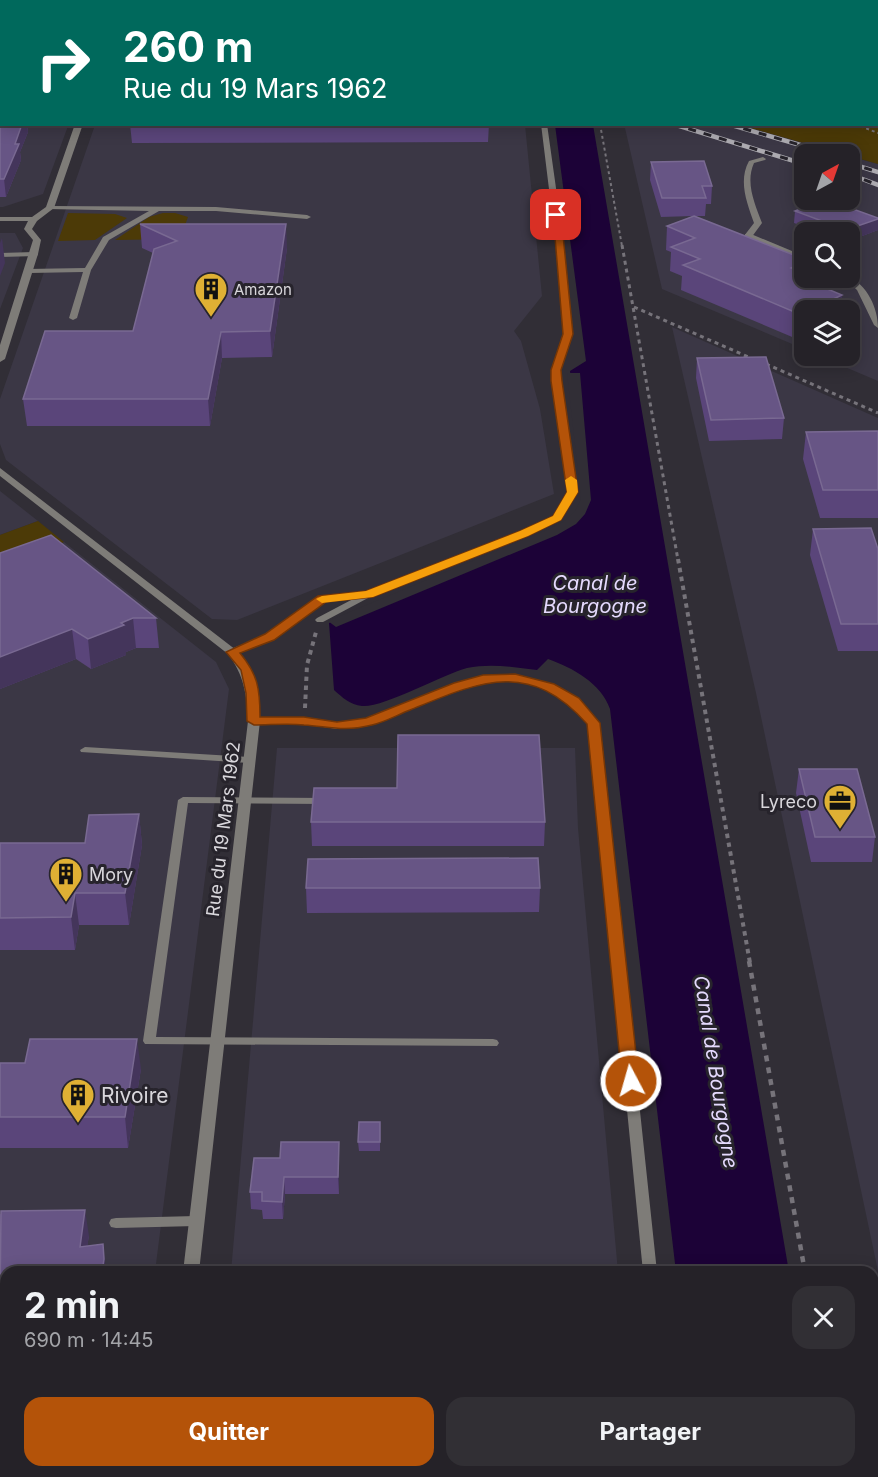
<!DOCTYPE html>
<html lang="fr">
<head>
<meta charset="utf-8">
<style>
	:root { --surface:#252228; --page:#312f34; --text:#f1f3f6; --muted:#a3a4a8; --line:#423f45; --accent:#b45309 }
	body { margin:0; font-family:Inter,sans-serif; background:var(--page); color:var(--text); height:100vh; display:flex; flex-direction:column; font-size:22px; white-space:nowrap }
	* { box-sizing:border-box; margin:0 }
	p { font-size:20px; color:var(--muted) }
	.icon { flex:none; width:33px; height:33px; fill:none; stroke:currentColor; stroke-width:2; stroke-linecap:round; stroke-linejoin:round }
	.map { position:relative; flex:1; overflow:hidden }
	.panel { position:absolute; left:0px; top:1266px; width:879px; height:212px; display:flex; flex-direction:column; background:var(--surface); border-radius:18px 18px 0 0; box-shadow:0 3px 15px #0003,0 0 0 2px var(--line) }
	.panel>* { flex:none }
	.top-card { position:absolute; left:0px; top:0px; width:879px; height:126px; box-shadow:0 3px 15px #0003,0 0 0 2px var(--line); background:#00695c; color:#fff; overflow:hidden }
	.needle { width:39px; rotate:40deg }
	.tools { position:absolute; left:794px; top:144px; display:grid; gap:12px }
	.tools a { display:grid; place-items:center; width:66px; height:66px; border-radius:12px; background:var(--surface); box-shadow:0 3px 15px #0003,0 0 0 2px var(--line); font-size:30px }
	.pin { position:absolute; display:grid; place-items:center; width:51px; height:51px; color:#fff; margin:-26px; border-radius:12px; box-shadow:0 3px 9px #0006 }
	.me { position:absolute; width:66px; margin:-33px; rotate:354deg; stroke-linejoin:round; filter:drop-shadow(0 0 4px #0008) }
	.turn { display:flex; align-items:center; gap:21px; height:126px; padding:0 24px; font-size:27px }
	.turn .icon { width:78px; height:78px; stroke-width:2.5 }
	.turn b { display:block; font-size:42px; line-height:51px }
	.round { display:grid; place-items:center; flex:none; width:63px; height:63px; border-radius:18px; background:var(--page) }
	.headline { display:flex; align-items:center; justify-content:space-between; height:102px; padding:0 24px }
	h1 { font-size:36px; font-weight:700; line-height:45px }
	.primary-button { display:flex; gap:12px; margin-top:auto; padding:12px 24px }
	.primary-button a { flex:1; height:69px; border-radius:18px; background:var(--accent); color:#fff; font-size:24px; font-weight:700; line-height:69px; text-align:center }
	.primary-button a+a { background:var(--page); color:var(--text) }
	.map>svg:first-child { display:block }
</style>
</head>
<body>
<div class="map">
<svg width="878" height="1477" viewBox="0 0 878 1477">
	<rect width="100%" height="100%" fill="#312e36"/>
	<path fill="#3b3745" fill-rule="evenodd" d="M0,33L2,124L68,126L43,194L3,207H0Z
		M95,125H525L542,296L514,331L521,341L540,409L554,494L237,620L212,619L6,460L0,444V399Z
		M621,125H740L843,154H804V200H849V156L878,164V381L819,356H849V310H804V349L662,289L625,128ZM804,232H849V278H804Z
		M0,233H15L23,248L0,309Z
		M672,327L878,418V1271L756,693Z
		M0,491L38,521L0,535Z
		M64,542L216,662L229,689L155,1272H6V1404H0V566Z
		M277,748H575L578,828L618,1272H231Z"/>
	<path fill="#4c3a07" d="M878,108V164L740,125L878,124Z
		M68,213L115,214L127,218L95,240L58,241Z
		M163,213H175L188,217L180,239L115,240L149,217Z
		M38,521L64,542L0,566V535Z"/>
	<path fill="#1c0237" d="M555,125H593L789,1272H676L610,709C601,683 573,668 548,659L537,670C514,667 490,663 467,668C442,675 383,708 362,706C350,705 342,697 334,690L329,623L551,532L568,522L581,507L583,486L570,371L586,361Z
		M699,1472H824L825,1477H700Z"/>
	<path fill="#312e36" d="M567,373H580L591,500L585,514L576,524L557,535L336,627L328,621L549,529L566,520L575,511L581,499Z"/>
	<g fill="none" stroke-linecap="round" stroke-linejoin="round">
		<path stroke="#76737a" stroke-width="2" stroke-dasharray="3 3" stroke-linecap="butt" d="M406,0L453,1
			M800,1L814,0
			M601,2L642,0
			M740,2L756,0
			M600,124L622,246
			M855,124L878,133"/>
		<path stroke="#76737a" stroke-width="3" stroke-dasharray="4 4" stroke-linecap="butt" d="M622,245L678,560
			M634,307L753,359
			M766,364L878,413"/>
		<path stroke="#76737a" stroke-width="4" stroke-dasharray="4.5 4.5" stroke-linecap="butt" d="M678,559L750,963
			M305,708L307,665L316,632"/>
		<path stroke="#76737a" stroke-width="4.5" stroke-dasharray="6 6" stroke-linecap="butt" d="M749,961L805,1272
			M841,1472L842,1477"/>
		<path fill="#7e7c78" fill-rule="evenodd" d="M541,124H547L563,238L572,334L560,370L577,492L560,520L527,536L368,598L323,622H317L315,620L317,618L353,599L326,602L273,639L236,654H228L227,652L228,650L267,635L320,597L367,592L521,532L554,516L569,492L552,370L564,334L555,238Z
			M763,157L766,159L765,160L754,163C745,183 755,204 762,223L751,238H748L744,236L754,223C747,203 738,181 749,161Z
			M50,206L216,207L307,215L311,217L307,219L216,211H159L109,240L91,270L77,318L73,320L69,318L83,272L30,273H27V269L85,268L103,237L149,211L48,209L46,208Z
			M34,252L38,254L37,256L0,257V253Z
			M515,675C553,685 574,691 599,723L657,1272H643L589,724L570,703L545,689L515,681L483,682L461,687L369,724L337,729L304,724H254L249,721L254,718H304L337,723L367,718L454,683L483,676Z
			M85,747L249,757L254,760L249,763L81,752L80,750Z
			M183,797L327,798L332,801L327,804L188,803L156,1037L493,1039L497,1040L499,1043L497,1046L145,1044L143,1041L178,800Z
			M196,1216L201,1217L203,1221L201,1225L196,1226L116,1228L111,1227L109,1223L111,1219L116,1218Z"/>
		<path fill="#7e7c78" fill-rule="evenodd" d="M72,0H78L79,2H72Z
			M463,0H469L462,2Z
			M485,0H492L493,2H486Z
			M75,124H83L54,208L37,221L32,229L41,240L38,254L5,359L0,362V345L33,240L24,229L28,221H0V217H32L46,207Z
			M745,234H751L804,256V262L745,238Z
			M849,276C867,286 878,307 878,328L874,325L857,290L844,278H849Z
			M0,468L236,650C255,674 259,690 260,721L199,1272H183L248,721C247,695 244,675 228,654L0,476Z
			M0,1433H6V1447H0Z
			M634,1472H651L654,1477H636Z"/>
		<path fill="#7e7c78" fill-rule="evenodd" d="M790,0L789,2H770Z
			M0,24H2V28H0Z"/>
		<g stroke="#acaab0" stroke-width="4.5">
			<path id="rail" d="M327,0L329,2
				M357,0L359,2
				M704,0L707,2
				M673,124L804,164
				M728,124L831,154
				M849,163L878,172
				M849,174L878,185"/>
		</g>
		<use href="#rail" stroke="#27242c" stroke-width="3" stroke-dasharray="8" stroke-linecap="butt"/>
	</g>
	<path fill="#5a457a" d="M0,0H18L17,2H2V7H0Z
		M176,0H235V2H177Z
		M0,28H2V91H0Z
		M0,116L2,124H27L28,132L20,152L21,160L6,197H0Z
		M130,124H489L488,142L132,143Z
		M651,162L712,186L711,204H706L705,216H695L804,278L821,280L820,286L842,295L841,307L859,314L856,339L849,342V310H804V342L681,290L682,276L670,271L671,252L666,250L667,226L693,216L661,217L650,180Z
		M795,211L878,230L849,241V232H819L794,223Z
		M140,224L287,248L272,357L222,358L210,426H27L23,399L133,331L153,253L142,248Z
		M697,358L784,418L782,439L709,441L696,378Z
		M878,431V518H820L803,459L806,432Z
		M813,529L878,549V651H838L810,555Z
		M0,553L156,618L159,648H136L126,652V655L91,669L76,659L0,689Z
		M799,769L875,837L872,862H811L796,793Z
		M139,814L142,845L129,925H79L75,950H0V843H85Z
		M311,822H545L544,846H312Z
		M306,888H540L539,912L307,913Z
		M0,1063H25L141,1069L128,1148H0Z
		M380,1122V1151H359L358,1142Z
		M339,1142V1194H285L283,1219H263L262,1210L251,1209L250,1192L280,1158Z
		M0,1214L89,1236L87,1246L6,1272V1329H0Z"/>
	<path fill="#44355b" d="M22,124H27L28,132L20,152L21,160L6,197L4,179L15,144Z
		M878,219V230L849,241V232H846V230Z
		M286,224L287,248L272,357L270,331Z
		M2,238L5,263L0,276V243Z
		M804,262V278L791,268Z
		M821,280L818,304L813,283Z
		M842,295L841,310L829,301Z
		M859,314L856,339L849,342V319Z
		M221,332L222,358L210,426L208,399Z
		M133,618L136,648L126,652V655L91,669L88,639L121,623Z
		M72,629L76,659L0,689V657Z
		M139,814L142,845L129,925L125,893Z
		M75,893L79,925L75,950L71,917Z
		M137,1039L141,1069L128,1148L125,1117Z
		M339,1142V1194L338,1177Z
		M284,1177L285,1194L283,1219L282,1202Z
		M85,1210L89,1236L83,1272L80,1247Z
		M103,1244L106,1272H102Z"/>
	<path fill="#675585" stroke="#796992" stroke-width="1.5" d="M0,28H2V69H0Z
		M0,116H2V124H22L15,144H19L4,179H0Z
		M704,161L712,186H702L706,198H662L651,162Z
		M823,200H828L878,218V219L846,230L795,211Z
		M694,216L804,259V262L791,268L804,273V278H816L821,280L813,283L842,295L829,301L859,314L849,319V310H804V316L683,265L700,259L671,247L695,238L667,226Z
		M140,224H286L270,331L221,332L208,399H23L45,331H133L154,249L177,241Z
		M766,357L784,418L711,420L697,358Z
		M878,431V490H823L806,432Z
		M871,528L878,549V624H841L813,529Z
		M51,535L156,618H133L121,623L124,625L88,639L72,629L0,657V553Z
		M398,735H539L545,822H311L314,788H397Z
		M799,769H857L875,837H815Z
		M139,814L125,893H75L71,917L0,918V843H85L89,815Z
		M538,858L540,888H306L308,859Z
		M30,1039H137L125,1117H0V1063H25Z
		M359,1122H380V1142H358Z
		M281,1142H339L338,1177H284L282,1202L262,1201V1192H250L254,1158H280Z
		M85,1210L80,1247L103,1244L104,1259L102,1272H6V1303H0L1,1211Z"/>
	<path fill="#b45309" stroke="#753606" stroke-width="1.5" d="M553,213L561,215L573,334L561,370L562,381L578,492L561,520L528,536L373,597L326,602L274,640L240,653C258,675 260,689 260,717H304L337,722L366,718L454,683L483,675L515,674L554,684L579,698L600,723L639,1081L636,1085H625L622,1081L587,724C529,658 479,682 410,710C397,715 385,722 372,725C343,732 331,727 304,725C288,723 270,725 254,725L247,721L246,693L241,670L226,652L265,634L318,596L366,591L520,531L553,516L567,492L551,381V370L563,334Z"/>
	<path fill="#f59e0b" d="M571,476L577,480L578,492L561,520L528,536L373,597L322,603L316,599L322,596L366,591L520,531L553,516L567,492L565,480Z"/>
	<defs>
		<g id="building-pin" transform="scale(1.725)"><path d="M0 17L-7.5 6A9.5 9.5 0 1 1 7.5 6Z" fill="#dfb034" stroke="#27242c"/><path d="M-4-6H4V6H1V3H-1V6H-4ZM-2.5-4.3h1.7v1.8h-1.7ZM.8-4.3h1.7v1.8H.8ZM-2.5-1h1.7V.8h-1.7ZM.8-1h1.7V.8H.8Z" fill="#111"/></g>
		<g id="office-pin" transform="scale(1.725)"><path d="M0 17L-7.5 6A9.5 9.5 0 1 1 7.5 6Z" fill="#dfb034" stroke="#27242c"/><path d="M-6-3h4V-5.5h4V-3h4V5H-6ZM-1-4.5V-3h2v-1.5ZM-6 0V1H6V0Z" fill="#111"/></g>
	</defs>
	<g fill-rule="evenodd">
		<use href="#building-pin" x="211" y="289"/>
		<use href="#office-pin" x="840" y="801"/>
		<use href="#building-pin" x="66" y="874"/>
		<use href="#building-pin" x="78" y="1095"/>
	</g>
	<g text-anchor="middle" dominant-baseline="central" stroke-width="6" stroke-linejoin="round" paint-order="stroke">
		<g font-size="15" fill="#d9d7dc" stroke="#27242c" text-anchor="start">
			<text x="234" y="289">Amazon</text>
		</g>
		<g font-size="18" fill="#d9d7dc" stroke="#27242c" text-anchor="end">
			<text x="817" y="801">Lyreco</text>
			<text x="89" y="874" text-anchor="start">Mory</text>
		</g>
		<g font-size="18" fill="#d9d7dc" stroke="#27242c">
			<text transform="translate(223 829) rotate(-83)">Rue du 19 Mars 1962</text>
		</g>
		<g font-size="20" font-style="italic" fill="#e5dafe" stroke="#27242c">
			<text x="595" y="583">Canal de<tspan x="595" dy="23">Bourgogne</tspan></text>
			<text transform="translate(716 1072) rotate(81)">Canal de Bourgogne</text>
		</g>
		<g font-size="21" fill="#d9d7dc" stroke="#27242c" text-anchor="start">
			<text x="101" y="1095">Rivoire</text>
		</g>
	</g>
</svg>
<div class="tools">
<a><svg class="needle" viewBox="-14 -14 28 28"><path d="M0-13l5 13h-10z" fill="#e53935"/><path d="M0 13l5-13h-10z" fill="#a3a4a8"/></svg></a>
<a><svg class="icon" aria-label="search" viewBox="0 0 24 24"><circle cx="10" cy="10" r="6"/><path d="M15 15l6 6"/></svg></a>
<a><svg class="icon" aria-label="layers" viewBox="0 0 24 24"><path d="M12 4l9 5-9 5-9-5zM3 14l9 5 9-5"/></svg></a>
</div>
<div class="pin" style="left:556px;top:215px;background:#d93025"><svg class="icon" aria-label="arrive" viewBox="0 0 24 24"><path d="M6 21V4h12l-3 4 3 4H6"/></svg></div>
<svg class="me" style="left:631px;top:1081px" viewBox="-20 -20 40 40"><circle r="17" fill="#b45309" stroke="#fff" stroke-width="3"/><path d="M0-11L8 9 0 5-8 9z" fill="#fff"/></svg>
<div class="top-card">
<div class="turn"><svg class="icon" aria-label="right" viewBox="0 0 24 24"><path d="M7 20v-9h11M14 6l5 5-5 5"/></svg><div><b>260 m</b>Rue du 19 Mars 1962</div></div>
</div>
<section class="panel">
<div class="headline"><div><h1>2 min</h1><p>690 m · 14:45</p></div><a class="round"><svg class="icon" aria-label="close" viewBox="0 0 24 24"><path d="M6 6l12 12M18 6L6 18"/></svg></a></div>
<div class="primary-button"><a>Quitter</a><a>Partager</a></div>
</section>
</div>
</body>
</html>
